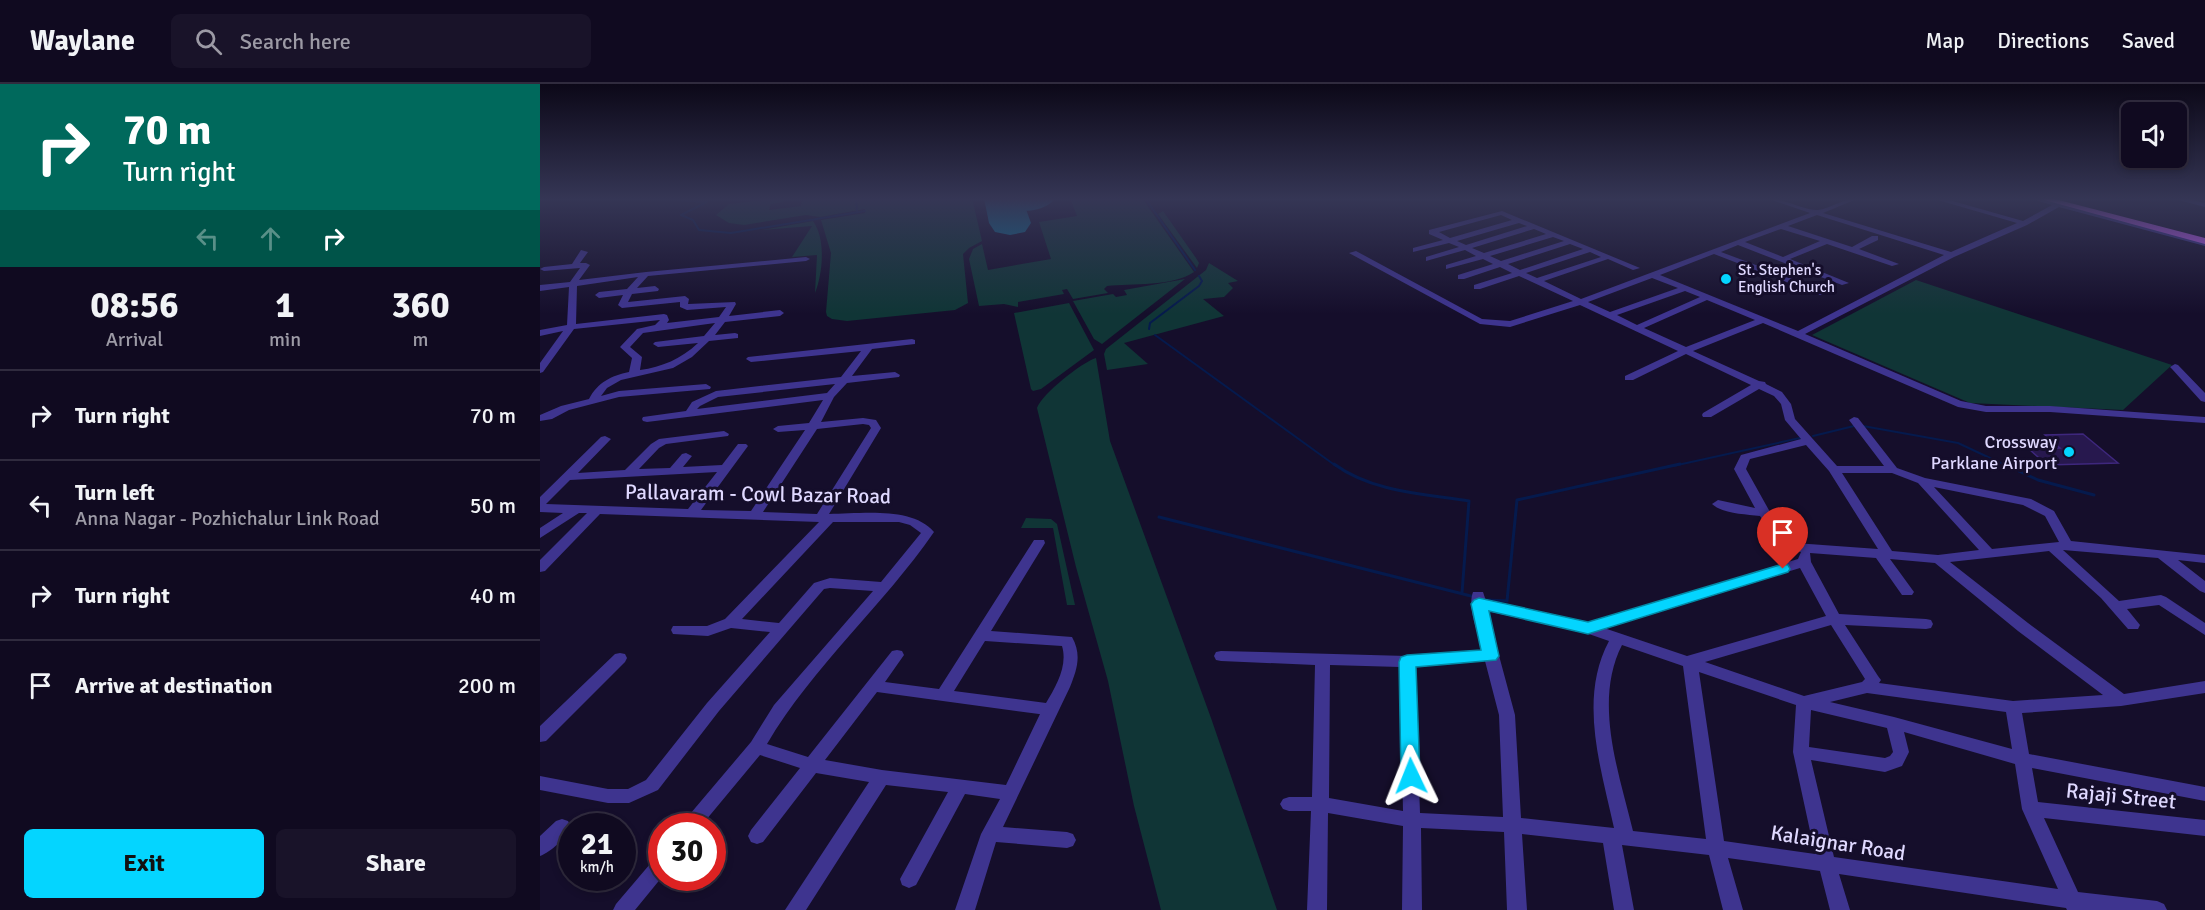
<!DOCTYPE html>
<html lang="en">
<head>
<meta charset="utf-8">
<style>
	:root { --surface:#100a20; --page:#191329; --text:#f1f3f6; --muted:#9c9aa5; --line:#302b3e; --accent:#04d5ff }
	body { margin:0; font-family:Signika,sans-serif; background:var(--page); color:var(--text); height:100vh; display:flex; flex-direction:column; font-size:22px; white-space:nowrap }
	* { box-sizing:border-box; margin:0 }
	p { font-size:20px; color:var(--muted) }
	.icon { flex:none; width:33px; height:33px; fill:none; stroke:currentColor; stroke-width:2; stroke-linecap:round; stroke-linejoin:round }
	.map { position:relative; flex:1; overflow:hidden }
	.sheet { display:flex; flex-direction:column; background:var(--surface); width:540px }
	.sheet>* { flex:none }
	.top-card { background:#00695c; color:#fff; overflow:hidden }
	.tools { position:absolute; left:1581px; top:18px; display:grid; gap:12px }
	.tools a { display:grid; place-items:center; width:66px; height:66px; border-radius:9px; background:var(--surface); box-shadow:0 3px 9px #0003,0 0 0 2px var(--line); font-size:30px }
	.speed { position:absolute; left:18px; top:729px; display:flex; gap:12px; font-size:30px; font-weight:700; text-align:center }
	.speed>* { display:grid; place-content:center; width:78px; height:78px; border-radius:50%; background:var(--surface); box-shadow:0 3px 9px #0003,0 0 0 2px var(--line); line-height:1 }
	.speed small { font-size:15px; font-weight:400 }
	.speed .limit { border:9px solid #d22; background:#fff; color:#111 }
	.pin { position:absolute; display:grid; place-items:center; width:51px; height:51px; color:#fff; margin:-62px -26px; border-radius:50% 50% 50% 0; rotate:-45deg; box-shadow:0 0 6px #0007 }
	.pin .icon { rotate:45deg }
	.me { position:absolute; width:66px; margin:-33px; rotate:358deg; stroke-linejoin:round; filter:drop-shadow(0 0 4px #0008) }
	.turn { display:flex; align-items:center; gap:21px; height:126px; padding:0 24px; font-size:27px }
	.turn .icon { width:78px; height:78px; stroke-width:2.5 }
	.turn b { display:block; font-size:42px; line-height:51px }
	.lanes { display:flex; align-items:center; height:57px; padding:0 24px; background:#0003; justify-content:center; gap:30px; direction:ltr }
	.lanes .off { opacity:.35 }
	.eta { display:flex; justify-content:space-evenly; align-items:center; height:102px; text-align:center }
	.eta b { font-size:36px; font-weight:700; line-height:42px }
	.cta { display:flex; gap:12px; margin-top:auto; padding:12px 24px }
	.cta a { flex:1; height:69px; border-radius:9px; background:var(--accent); color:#111; font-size:24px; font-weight:700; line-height:69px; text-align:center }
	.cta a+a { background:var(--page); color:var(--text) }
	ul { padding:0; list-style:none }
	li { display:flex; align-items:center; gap:18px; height:90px; padding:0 24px; border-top:2px solid var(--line) }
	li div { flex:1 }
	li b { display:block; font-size:22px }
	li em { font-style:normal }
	header { display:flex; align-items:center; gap:36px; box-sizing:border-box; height:84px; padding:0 30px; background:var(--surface); border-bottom:2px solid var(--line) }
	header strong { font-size:28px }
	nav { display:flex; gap:33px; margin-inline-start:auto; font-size:21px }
	.search { width:420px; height:54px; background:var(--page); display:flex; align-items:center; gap:15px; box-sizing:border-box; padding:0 21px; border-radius:9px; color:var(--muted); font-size:22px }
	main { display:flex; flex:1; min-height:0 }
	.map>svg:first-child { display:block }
</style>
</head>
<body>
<header>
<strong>Waylane</strong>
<div class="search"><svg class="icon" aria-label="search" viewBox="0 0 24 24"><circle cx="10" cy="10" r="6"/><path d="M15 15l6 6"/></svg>Search here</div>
<nav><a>Map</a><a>Directions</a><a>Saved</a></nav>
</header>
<main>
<section class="sheet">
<div class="top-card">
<div class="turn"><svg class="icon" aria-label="right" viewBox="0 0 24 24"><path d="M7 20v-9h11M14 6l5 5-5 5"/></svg><div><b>70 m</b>Turn right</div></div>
<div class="lanes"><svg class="icon off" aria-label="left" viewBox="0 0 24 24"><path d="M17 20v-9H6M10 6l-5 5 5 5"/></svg><svg class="icon off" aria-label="ahead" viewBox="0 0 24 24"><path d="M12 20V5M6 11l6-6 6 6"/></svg><svg class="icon" aria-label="right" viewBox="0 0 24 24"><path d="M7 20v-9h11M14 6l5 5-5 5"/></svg></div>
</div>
<div class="eta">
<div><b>08:56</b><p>Arrival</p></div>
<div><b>1</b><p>min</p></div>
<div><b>360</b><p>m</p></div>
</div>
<ul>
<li><svg class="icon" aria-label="right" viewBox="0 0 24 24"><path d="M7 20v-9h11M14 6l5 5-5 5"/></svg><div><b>Turn right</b></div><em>70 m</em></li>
<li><svg class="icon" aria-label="left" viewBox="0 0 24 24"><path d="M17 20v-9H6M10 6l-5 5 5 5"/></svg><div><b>Turn left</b><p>Anna Nagar - Pozhichalur Link Road</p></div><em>50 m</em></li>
<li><svg class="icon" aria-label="right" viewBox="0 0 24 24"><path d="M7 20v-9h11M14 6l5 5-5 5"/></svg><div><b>Turn right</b></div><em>40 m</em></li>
<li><svg class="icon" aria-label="arrive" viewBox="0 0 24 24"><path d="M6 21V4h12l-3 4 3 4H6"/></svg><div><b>Arrive at destination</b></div><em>200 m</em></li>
</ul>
<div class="cta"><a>Exit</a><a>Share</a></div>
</section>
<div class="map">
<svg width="1665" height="826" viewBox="0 0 1665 826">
	<rect width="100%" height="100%" fill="#150e2b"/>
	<path fill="#103536" d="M242,114H245L243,118L231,120L229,126L261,122L262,116L249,117L251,114H432L442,157L429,164L423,170L428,219L415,226L307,237L292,235L287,232L286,228L291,169L281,136L325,129V125L280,133L266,131L204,141L189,139L176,131L189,120Z
		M530,114H602L654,188C633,203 591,199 567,202L564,205L568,209L533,215L527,205L522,206L524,210L478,218V223L464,220L439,222L429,175L433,165L442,160L448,186L511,175L499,138L537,132Z
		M623,127L656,174L659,179L657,184L618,130Z
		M273,137C286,155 283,189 275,209L277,171L252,173L272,142L222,146Z
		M669,179L698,197L688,199L693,204L684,213L663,215L684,232L584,259L608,280L567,286L564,270L566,265L666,186Z
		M645,195L562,260L554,255L533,217L573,210L576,213L587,211L584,206Z
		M1376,196L1632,281L1583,326L1430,319L1272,251Z
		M529,219L554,266L501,305L493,307L491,305L474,229Z
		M556,274L570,357L671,634L737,826H621L594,722L568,597L536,483L497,324C502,310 542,278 556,274Z
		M486,434L511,435L517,440L535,521H527L513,444H481Z"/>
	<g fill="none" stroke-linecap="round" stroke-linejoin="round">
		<path stroke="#051a4d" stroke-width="2" d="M142,114L137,116L167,118L141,131L153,136L159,146L191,149L325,127
			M316,114L317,128
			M605,114L655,186
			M609,245L610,239L659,202L662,197L659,192
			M615,251L796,382
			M1323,342L1418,359L1467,382
			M1273,352L1314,342
			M1133,382L1260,354"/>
		<path stroke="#051a4d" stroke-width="3" d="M794,380C832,408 884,410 929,417L922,509
			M1464,380L1498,396L1554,411
			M619,433L931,512
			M948,516L967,517L977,416L1140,380"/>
		<path fill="#0c7295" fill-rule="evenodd" d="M464,114C482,119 497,114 516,114C502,130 477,129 458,122L456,119L458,116Z"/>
		<path fill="#0c7295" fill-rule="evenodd" d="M444,114H482L491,139L485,148L470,151L455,148L449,139Z"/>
	</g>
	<path fill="#27184e" stroke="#3e277d" stroke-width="1.5" d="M1543,350L1578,379L1507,381L1489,365L1520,364L1505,351Z"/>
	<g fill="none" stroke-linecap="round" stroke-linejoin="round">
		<path fill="#3e348f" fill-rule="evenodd" d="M1226,114C1242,114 1267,127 1278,126C1292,124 1304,114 1319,114L1283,129L1411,168L1477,139L1391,114H1402L1483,137L1512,121L1489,114H1500L1665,158V162L1519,123L1487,141L1414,173L1265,250L1421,317L1446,322H1510L1665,333V339L1510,328H1446L1418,323L1223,239L1153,267L1219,297L1225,298L1226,300L1242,308L1251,320L1255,335L1297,382H1344L1309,336L1314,333L1318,334L1357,384L1385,394L1491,415L1514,427L1531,457L1665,471V479L1638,476L1665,497V509L1660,507L1618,474L1523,466L1579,517L1621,511L1626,513L1665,539V551L1619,521L1587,525L1600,541L1598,545H1588L1561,514L1509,467L1410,478L1488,539L1584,610L1665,597V609L1581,622L1482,629L1489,670L1665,703V717L1492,684L1498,718L1665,736V752L1504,734L1538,808L1617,817L1624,820L1627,826H1527L1526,824L1299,790L1310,826H1290L1280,787L1188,774L1203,826H1183L1169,771L1082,761L1094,826H1074L1063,759L982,750L987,826H967L964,748L881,744L882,826H862L863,742L788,729L787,826H767L771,727H749L743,725L740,720L743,715L749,713H772L775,581L681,577L676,576L674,572L676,568L681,567L867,572L943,566C938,550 927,523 933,508H943L946,517L1048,539L1258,475L1261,468L1243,464L1220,432C1205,430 1183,430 1172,420L1178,416L1215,424L1194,385L1201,371L1261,355L1245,336L1241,320L1234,312L1219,305L1171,333H1163L1162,331L1163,329L1211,301L1146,270L1093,296H1085V292L1138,267L1040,221L970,243L940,240L809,169L816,167L942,235L970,237L1033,217L979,192L940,205H934V201L972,189L960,183L924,195H918V191L953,180L943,175L906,185V181L936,172L925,166L886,177V173L919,163L909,159L873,168V164L903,156L889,150V146L962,127L1100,184L1093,186L1068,175L1004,197L1041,215L1270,129ZM961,131L972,136L910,154L899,148ZM1277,131L1404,171L1258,247L1120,191L1174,170L1280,211L1283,210V206L1247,193L1265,187L1302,201L1309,199L1250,175L1287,160L1352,182L1359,180L1319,165L1338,156V152H1332L1312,163L1248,142ZM979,139L987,142L926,161L917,157ZM994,145L1006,150L944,169L932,164ZM1241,145L1280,157L1243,173L1205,158ZM1013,153L1024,157L961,177L950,172ZM1030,160L1043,165L980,186L968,180ZM1198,161L1257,184L1240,190L1181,168ZM1050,168L1061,173L997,194L986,189ZM1112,194L1138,204L1070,228L1048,218ZM1145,207L1160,213L1097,241L1077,231ZM1167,216L1215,236L1146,263L1104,244ZM1266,361L1289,387L1338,465L1255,459L1230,428L1206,385L1210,375ZM1302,389H1352L1378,399L1439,466L1398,471L1352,467ZM1394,403L1483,421L1505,432L1519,458L1452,465ZM1270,469L1336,474L1362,511H1372L1374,508L1350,475L1395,479L1478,547L1563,611L1473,617L1339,599L1341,596L1338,592L1305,541L1386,545L1391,544L1393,540L1391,536L1386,535L1299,530L1271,478ZM1260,484L1286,532L1147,572L1064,544ZM947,527L1046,549L1069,557C1038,615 1061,684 1074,744L981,734L975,631ZM1291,541L1325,595L1322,598L1264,612L1165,578ZM1082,561L1143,582L1166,755L1093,747C1079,689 1053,618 1082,561ZM945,577L959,631L963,733L880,729L875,583ZM790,581L860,583L863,727L789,714ZM1159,588L1256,621L1253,668L1275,770L1184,757ZM1327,609L1466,628L1472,665L1354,633L1290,618ZM1271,626L1347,644L1353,668L1350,672L1345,674L1269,663ZM1364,648L1475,680L1482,725L1518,805L1294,773L1271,676L1345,688L1362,682L1369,668Z
			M1631,114H1643L1665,119V123Z
			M41,166L48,168L40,179H46L50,181L39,196L106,188L266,173L270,175L266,177L108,192L97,204L115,202L119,205L118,207L92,210L88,218L145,212L149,215L148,220L195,218L196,220L189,232L240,226L244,229L240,232L185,238L175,251L195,249L198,250V254L169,257L152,273L133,284L81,296L67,304L61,312L79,307L166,300L171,303L170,305L79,313L29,326L12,335L0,337V331L21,322L49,315C58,298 71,292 89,288L92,274L80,263L97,245L115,241L120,236L34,245L3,288L0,289V279L23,247L0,252V246L27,241L29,203L0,207V201L30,198L40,184L4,187L0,185L4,183L32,180ZM98,193L87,205L59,208L55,211L59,214L83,211L78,221L82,224L140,218V223L147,226L186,223L179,233L127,239L129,236L127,231L124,230L36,240L37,202ZM175,239L164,252L115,258L113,260L118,263L158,259C141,275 122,283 100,286L102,273L90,263L103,249Z
			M372,255L375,256V260L332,265L312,292L355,288L360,291L359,293L307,299L294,313L281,338L323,334L336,336L341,344L289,430C320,430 372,422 394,448C343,522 273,582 227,660L268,673L352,567L357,566L362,567L364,571L345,598L399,605L494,456H504L505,459L451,547L532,553C542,571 537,585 530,603L463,743L527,748L533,750L536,756L533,762L527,764L456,758L435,826H415L441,750L460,715L425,710L376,801L369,804L362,801L360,795L408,708L346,701L266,826H245L329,698L276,689L223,758L217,760L211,758L208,752L211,746L260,684L220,671L161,742H142L145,736L211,658L234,621L333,507L290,504L284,505L179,627L118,706L89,719H68L0,706V692L68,705H88L106,696L167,619L230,548L191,544L168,552L133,550L131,546L133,542H167L185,535L279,438L60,430L5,487L0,488V476L47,429H39L0,454V444L23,429L0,428V413L61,353L65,352L71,355L38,389L85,386L111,360L119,355L184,347L189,350L188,352L126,360L119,364L99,385L130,384L142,370L146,369L152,372L143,383L182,381L198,360H206L208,362L161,426L211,427L265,346L238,348L233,345L238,342L269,339L283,316L107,338L103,337L102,335L103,333L146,327L152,318L176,307L301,293L321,267L211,278L206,275L208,273ZM295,300L287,309L157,325L160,322L178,313ZM323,340L329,341L331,344L277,430L223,428L277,345ZM177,388L148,425L6,420L30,396ZM293,438H359L370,441L381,449L341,498L290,494L274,499L239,539L202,535ZM445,557L522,562C528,582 516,602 506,619L414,607ZM337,608L499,630H500L466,701L342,686L285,676Z
			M1635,280L1638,281L1665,309V318L1661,317L1632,285L1630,283Z
			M80,569L85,570L87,574L85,578L6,657L0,658V642L75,570Z
			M22,735L28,737L31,743C26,754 11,768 0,772V752L16,737Z
			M122,771V793L95,826H73L76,820L116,773Z"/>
		<path fill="#ce5fff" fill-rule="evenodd" d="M1497,114H1511L1665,154V160Z"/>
	</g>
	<linearGradient id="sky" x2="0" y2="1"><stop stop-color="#0c0818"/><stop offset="0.5" stop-color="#353655"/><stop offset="1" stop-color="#353655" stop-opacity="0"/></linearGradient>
	<rect width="1665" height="230" fill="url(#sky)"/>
	<path fill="#04d5ff" stroke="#038aa6" stroke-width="1.5" d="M1243,480L1248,481L1250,485L1248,488L1048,550L949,527L959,572L956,576L876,583L880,692L878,698L871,700L864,698L861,692L859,578L861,573L867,571L941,566L931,520L934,516L939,514L1048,538Z"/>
	<g fill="#04d5ff" stroke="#150e2b" stroke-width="2">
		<circle cx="1186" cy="195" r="6"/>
		<circle cx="1529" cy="368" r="6"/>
	</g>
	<g text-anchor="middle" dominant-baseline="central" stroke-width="6" stroke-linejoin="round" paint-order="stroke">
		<g font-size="15" fill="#dfd8ff" stroke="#150e2b" text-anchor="start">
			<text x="1198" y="186">St. Stephen's<tspan x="1198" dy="17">English Church</tspan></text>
		</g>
		<g font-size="18" fill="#dfd8ff" stroke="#150e2b" text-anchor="end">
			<text x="1517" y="358">Crossway<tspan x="1517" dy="21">Parklane Airport</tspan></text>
		</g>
		<g font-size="21" fill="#dfd8ff" stroke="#150e2b">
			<text transform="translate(218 410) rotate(1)">Pallavaram - Cowl Bazar Road</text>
			<text transform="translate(1581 712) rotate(6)">Rajaji Street</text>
			<text transform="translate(1298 759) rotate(9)">Kalaignar Road</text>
		</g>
	</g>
</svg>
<div class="tools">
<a><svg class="icon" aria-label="sound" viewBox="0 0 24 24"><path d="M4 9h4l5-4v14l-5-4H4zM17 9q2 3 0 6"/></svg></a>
</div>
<div class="speed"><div>21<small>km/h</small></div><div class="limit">30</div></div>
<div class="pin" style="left:1243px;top:485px;background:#d93025"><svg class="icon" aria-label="arrive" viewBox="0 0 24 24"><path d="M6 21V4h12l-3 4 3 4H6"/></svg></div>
<svg class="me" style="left:871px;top:692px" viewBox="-20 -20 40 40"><path d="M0-17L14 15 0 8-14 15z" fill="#04d5ff" stroke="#fff" stroke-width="4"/></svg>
</div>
</main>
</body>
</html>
